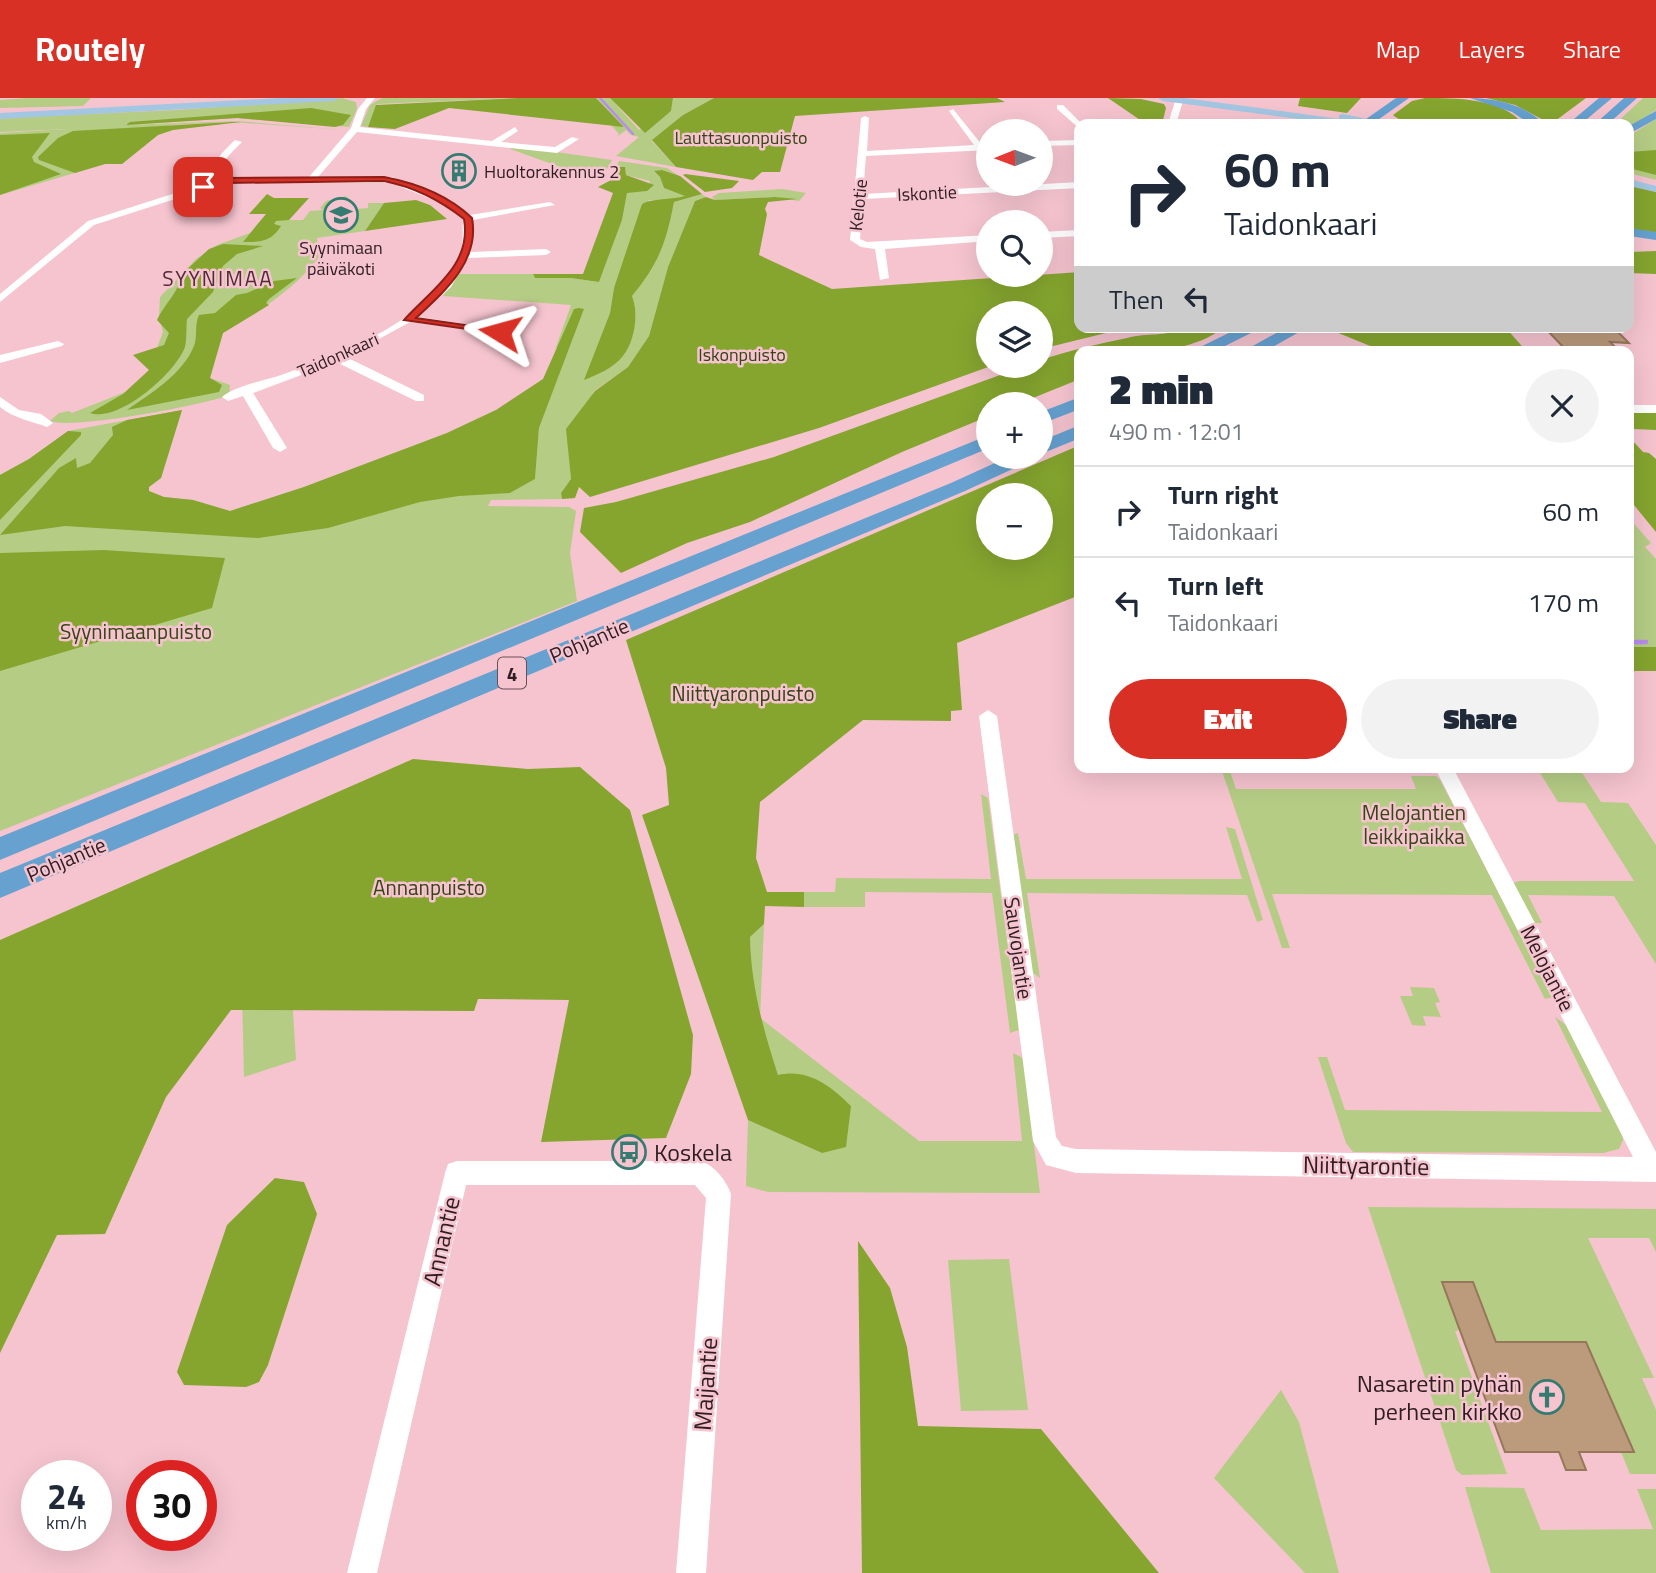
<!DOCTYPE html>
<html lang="en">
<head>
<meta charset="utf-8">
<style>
	:root { --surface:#fff; --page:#f2f2f3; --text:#1f2937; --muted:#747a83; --line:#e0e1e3; --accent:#d93025 }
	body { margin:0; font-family:"Titillium Web",sans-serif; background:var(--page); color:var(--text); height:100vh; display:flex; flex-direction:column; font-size:26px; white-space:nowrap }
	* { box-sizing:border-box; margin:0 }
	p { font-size:23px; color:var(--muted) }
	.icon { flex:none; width:38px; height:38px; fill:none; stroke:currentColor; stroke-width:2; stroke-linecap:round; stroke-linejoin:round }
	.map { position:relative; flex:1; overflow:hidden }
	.sheet { position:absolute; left:1074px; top:248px; width:560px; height:427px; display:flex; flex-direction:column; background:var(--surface); border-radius:14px; box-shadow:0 7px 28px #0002 }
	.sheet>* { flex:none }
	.top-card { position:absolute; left:1074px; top:21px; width:560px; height:214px; border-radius:14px; box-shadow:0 7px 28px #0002; background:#fff; color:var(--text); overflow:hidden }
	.needle { width:46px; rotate:269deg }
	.buttons { position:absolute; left:976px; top:21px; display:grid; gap:14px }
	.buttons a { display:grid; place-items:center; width:77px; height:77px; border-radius:50%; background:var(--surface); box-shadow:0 7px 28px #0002; font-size:35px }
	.speed { position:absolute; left:21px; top:1362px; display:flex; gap:14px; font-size:35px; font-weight:700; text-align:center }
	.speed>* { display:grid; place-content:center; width:91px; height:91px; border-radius:50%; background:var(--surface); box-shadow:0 7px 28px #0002; line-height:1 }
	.speed small { font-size:18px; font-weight:400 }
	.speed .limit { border:10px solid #d22; background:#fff; color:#111 }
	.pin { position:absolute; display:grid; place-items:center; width:60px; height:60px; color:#fff; margin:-30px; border-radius:14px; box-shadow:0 4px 10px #0006 }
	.me { position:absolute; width:77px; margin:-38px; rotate:278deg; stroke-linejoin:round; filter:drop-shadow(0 0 5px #0008) }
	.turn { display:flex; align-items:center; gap:24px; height:147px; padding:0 35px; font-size:32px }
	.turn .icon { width:91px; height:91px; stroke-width:2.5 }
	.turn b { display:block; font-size:49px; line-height:60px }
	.then { display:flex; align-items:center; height:66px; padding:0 35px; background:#0003; gap:14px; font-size:26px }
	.round { display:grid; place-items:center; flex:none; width:74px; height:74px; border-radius:37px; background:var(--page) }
	.head { display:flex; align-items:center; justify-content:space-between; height:119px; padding:0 35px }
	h1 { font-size:42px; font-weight:800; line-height:52px }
	.cta { display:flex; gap:14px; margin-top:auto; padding:14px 35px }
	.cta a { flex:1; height:80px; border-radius:42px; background:var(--accent); color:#fff; font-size:28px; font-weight:800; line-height:80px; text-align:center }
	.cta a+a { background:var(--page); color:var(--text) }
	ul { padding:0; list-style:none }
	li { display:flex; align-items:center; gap:21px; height:91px; padding:0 35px; border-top:2px solid var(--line) }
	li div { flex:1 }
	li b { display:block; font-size:26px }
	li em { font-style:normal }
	header { display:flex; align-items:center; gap:42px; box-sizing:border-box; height:98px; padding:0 35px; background:var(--accent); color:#fff }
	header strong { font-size:33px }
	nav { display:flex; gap:38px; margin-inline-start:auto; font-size:24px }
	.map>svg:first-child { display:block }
</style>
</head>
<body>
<header>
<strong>Routely</strong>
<nav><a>Map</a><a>Layers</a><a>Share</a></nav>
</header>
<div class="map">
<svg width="1656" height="1475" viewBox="0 0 1656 1475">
	<rect width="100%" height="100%" fill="#f5c4cf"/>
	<path fill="#b5cc85" d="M27,0H91L83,8L0,10V2Z
		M342,0L356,4L357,11L349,29L237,20L126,27L237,23L344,32L232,24L170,27L122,66H105L0,97V35L68,31L0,34V20L176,12Z
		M382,0H518L377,6L368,29L361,28L370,7Z
		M596,0H610L639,32L671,13L673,0H714L683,17L652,43L676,69L616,58L639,39L631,37L626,32L617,39L619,36L611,27L623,28Z
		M1643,0H1656V12L1629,31V26H1615Z
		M1656,21V82L1629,75V38Z
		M514,48L612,62L600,83L510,51Z
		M619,63L667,70L679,78L662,72L654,74L660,79L664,90L687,98L667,103L649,102L614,190L610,215L585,281C598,277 615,269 623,258C635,242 639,215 632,198C653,172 668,137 674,104L702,96L706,99L695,103L668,169L649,238L628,269L594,293L568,349L571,381L561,395L562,401L491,402L488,408L569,409L576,413L570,455L577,503L0,733V377L29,361L68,333L182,312L161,380L149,389V393L164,399L193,402L230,413L304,389L447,335L496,312L493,395H510L535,381L539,330L584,211L555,252L571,207L443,198L458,176H533L535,180H571L599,184L622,122L627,94L647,93L650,83L626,77L625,70H615Z
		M782,91L806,95L799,103L775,99L715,102L712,99L719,95Z
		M346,98L349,102L341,108L346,112L368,110V105H384L365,133L317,140L319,159C293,193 259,213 223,235L210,280L230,287L229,297C204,307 72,332 50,323L59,315L69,313L72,315L143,287L163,234L159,219L160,199L196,161L217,147L250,135L261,122H303L310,113L323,112L320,110L326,103Z
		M1629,420L1651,445L1645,449L1656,461V549H1629Z
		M1221,670H1229L1236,691H1416L1411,678H1436L1440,682L1553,899L1545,901L1492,797L1272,796L1290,850H1282Z
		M1537,670H1579L1601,704L1628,705L1656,747V866L1614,798L1528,797L1542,825H1532L1511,786L1519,783H1634L1585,705L1558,704Z
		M981,696L988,700L1019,932L1010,935L992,795L865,794V809H804V794H835L836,780L991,781Z
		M1226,729L1235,731L1263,822L1257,824L1247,797L1027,795L1040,880L1029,872L1010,738L1018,735L1026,781H1242Z
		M764,826L760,920L919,1043H1022L1013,955L1023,960L1040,1095L768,1094L746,1088L748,1022L822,1055C808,1029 791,1004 779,978C759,936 751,885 750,839Z
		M291,882L296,962L244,979L242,897Z
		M1410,889L1434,890L1440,904L1435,905L1441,919L1423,918L1426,928L1412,927L1400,898H1413Z
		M1555,919L1569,929L1622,1030L1623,1042L1619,1051L1603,1055L1353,1054L1346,1045L1318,959H1327L1345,1012L1602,1014Z
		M1368,1109L1656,1111V1154L1649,1140H1588L1654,1280H1642L1656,1312V1376H1630L1621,1354L1634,1353L1586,1245L1496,1244L1473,1184H1443L1460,1232L1455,1233L1507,1376L1462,1377L1456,1372Z
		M1009,1161L1028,1312L961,1313L948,1162Z
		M1281,1292L1299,1324L1339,1475H1305L1214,1380Z
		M1465,1389L1524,1390L1541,1432L1653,1431L1637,1391H1656V1475H1491Z"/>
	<path fill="#85a52f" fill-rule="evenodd" d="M518,0H596L624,29L449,10L395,31L368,29L376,7Z
		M610,0H673L671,13L645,35Z
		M714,0H997L1005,4L795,18L780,74H762L753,82L676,69L652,42L683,17Z
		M1108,0L1141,1L1164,6L1166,10L1162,26H1146Z
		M1300,0H1361L1347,15L1298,8Z
		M1425,0C1455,0 1503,0 1523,26C1496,26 1410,34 1393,17L1412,3Z
		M1486,0H1586L1551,26L1515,7Z
		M311,10L351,17L343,27L335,29L237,20L126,27L130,24Z
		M232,24H241L173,32L158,37L122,66H105L75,75L39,62L38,59L58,40L73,33Z
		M50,35L32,59L34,64L61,76L0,97V37Z
		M1656,52V77L1629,70V54Z
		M619,69H625L626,77L654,87L647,93L627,95L622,122L599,184L571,180H535L533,176H583L613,95L598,89L611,82L615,70Z
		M662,72L680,78L702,96L674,104C666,145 659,165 632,198C639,215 635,243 623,258C614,270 597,277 584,282L610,215L614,190L642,106C652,100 672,102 685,98L664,90L660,79L654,73Z
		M685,76L739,83L732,90L705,94L683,77Z
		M1629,87L1656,94V136L1629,133Z
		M267,96L274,100H309L289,122L276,123L274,126L281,128C271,144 261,144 243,144L266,116H249Z
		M706,99L715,102L775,99L797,101L768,104L765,111L767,116L759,157L832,191L1080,174V229H1166L1158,233L1110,234L1041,251V215H989L991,268L819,330L590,399L579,389L575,400L562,401L561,395L571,381L566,331L595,293L628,269L649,238L668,169L695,103Z
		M416,102L430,107L447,121L365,133L384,105Z
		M223,146L263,148L237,156L223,168L213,194L187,221C186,230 187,241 185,249C175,276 118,325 90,315L123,296L149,272L133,257L164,247L169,235L157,222C164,207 181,191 181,177L209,151Z
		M1656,153V176L1629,175V154Z
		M297,180L269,201L266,205L269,207L223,235L210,280L222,287L219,294L127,312C151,295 182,277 194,248C198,238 194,227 199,217L215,215L236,197L247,195L274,183Z
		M579,210L584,211L539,330L535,381L510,395L459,398L420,404L328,430L258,440L65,428L0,437L59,370L76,360L77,370L90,365L113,337L112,329L127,322L182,312L161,380L149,389V393L164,399L193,402L230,413L304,389L447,335L496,312L543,281L574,211Z
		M1187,229H1224C1188,259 1125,254 1080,254V281L1018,306H989V318L902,354L750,424L687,445L621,475L580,434L584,410L616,404L774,359L1025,268H1041V262C1070,252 1099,246 1127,240C1149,234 1163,240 1187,229Z
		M1337,229H1505L1527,254H1385L1331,232Z
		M1629,314L1656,315V332L1633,331L1632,342L1643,354L1649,355L1656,361V434L1629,401Z
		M68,333L81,334V337L0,422V377L29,361Z
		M1080,347V497L957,545L962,612L951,613V623L863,622L760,704L756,760L767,794H804V809L765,808L764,826L750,839C751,888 763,931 778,977C808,970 831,988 851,1008L846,1049L822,1055L748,1022L642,717L669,707L666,670L626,542ZM989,397H1041V450H989Z
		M104,452L225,460L212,510L0,573V455Z
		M1629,549H1656V573H1629Z
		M413,661L528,671L580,669L630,712L693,937L691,976L666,1040L541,1044L569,902L478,901L474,913L231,912L166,999L105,1136L57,1137L0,1255V842Z
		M275,1080L304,1084L317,1116L268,1267L259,1284L246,1289L184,1287L177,1274L227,1127Z
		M858,1143L890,1190L907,1249L918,1328L1041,1331L1159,1475H862Z"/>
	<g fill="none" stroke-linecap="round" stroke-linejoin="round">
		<path stroke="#b88cef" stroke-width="2.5" d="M600,0L633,36"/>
		<path stroke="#b88cef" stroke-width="4.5" d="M1629,544H1646"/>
	</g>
	<path fill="#bc9b7d" stroke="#97775a" stroke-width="2" d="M1544,229H1613L1629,245L1610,244L1619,253H1567Z
		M1442,1184H1473L1496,1244H1586L1634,1354H1579L1586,1372H1566L1559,1354H1505Z"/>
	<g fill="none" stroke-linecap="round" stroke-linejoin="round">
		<path fill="#fff" fill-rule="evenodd" d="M367,0H375L366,11L360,29L492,43L515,29L518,33L501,44L555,49L572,39L579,41L557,55L357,34L318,79H392L450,102L470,117L550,104L555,107L473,122L471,154L546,151L551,154L546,157L468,160L451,189L418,219L500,231L504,232V236L410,224L346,259L424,297V303H416L336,264L253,295L287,350L280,354L273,350L243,298L228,303L222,299C236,287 264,283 281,277C344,255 430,223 459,158C464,148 462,132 463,121L444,106L391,85H225L94,127L0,204V196L88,123L219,81C211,62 222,55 235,42L242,44C231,56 219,62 227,79H309L351,30L358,11Z
			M1176,0H1184L1176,26H1168Z
			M1057,7H1063L1082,26L1080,31L1057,11Z
			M953,11L982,47L989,46V52L866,58L863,96L1080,84V90L863,101L860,141L867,144L989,137V143L885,151L889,180L880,182L875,151L861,149L850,142L861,20L865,18L869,20L867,53L974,47L949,13Z
			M1080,42V47L1041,48V43Z
			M1080,132V138L1041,140V134Z
			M58,243L64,246L62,248L0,265V257Z
			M0,299L19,312L41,316L53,325L47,329C31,323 13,320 0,309Z
			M1629,307H1656V315H1629Z
			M988,612L997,618L1056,1039L1062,1048L1076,1051L1633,1059L1435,670H1453L1656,1054V1084L1076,1075L1046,1067L1033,1043L979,618Z
			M457,1063H701C715,1068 726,1082 731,1096L706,1475H676L706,1100L695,1087H466L377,1475H347L445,1075L448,1066Z"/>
		<path fill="#a3c7e3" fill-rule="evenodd" d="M280,0H339L334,3L0,21V15Z
			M1158,0H1185L1339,21V17L1343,16L1392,26H1336L1163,3Z
			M1629,81L1656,88V94L1629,88Z"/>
		<path fill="#66a1d0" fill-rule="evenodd" d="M1396,0H1409L1372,26H1359Z
			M1470,0C1496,0 1525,7 1544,26H1530L1512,14Z
			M1599,0H1612L1581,26H1568Z
			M1624,0H1637L1608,26H1595Z
			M1656,13V21L1629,36V28Z
			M1629,130L1656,134V142L1629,138Z
			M1241,229H1263L1213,254H1190Z
			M1287,229H1308L1264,254H1242Z
			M1080,299V311L1041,326V314Z
			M1080,327V340L1041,356V343Z
			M989,337V350L0,762V739Z
			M1008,359H1033L1030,363L965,393L0,800V775L951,385Z"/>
	</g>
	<path fill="#d93025" stroke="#8d1f18" stroke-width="2" d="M384,79C416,85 448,97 472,120C480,163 445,193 416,220L500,232L503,233V236L404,222C432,191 472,167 464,121C440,102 414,89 384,83L225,85L203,91L200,89L224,80Z"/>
	<defs>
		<g id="building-ring" transform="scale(1.75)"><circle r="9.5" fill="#f5c4cf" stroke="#357b72" stroke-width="1.5"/><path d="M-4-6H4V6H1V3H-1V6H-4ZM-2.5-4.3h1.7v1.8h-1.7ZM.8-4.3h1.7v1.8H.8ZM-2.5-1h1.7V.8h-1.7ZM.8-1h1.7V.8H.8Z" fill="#357b72"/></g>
		<g id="school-ring" transform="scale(1.75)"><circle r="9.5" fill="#f5c4cf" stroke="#357b72" stroke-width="1.5"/><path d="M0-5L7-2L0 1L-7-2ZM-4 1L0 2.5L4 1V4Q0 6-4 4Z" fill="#357b72"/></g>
		<g id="bus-ring" transform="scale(1.75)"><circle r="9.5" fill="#f5c4cf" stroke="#357b72" stroke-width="1.5"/><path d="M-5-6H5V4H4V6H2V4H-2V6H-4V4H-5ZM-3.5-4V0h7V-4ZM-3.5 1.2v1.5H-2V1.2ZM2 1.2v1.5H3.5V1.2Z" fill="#357b72"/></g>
		<g id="church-ring" transform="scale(1.75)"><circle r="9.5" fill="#f5c4cf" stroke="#357b72" stroke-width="1.5"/><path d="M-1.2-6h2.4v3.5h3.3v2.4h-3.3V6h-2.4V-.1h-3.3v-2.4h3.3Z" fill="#357b72"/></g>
	</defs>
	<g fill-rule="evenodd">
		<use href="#building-ring" x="459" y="73"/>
		<use href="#school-ring" x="341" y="117"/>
		<use href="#bus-ring" x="629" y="1054"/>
		<use href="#church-ring" x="1547" y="1299"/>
	</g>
	<g text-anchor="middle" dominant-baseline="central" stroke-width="5" stroke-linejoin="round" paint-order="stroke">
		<g font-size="18" fill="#374416" stroke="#f5c4cf">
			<text x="741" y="39">Lauttasuonpuisto</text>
			<text x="742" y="256">Iskonpuisto</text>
		</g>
		<g font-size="18" fill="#2f1d22" stroke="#f5c4cf" text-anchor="start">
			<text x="484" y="73">Huoltorakennus 2</text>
			<text x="341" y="149" text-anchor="middle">Syynimaan<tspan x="341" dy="21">päiväkoti</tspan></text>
		</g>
		<g font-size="18" fill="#2f1d22" stroke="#f5c4cf">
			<text transform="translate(927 95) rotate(-3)">Iskontie</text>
			<text transform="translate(858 107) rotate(-84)">Kelotie</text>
			<text transform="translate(338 257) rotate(-24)">Taidonkaari</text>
		</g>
		<rect fill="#f5c4cf" stroke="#6a4f56" stroke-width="2" x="498" y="559.5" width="28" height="31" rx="5"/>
		<g font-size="19" font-weight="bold" fill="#2f1d22">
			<text x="512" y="575">4</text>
		</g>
		<g font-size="21" letter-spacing="2" fill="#512b35" stroke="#f5c4cf">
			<text x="218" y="180">SYYNIMAA</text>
		</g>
		<g font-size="21" fill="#374416" stroke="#f5c4cf">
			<text x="136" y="533">Syynimaanpuisto</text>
			<text x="743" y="595">Niittyaronpuisto</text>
			<text x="1414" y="714">Melojantien<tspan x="1414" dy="24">leikkipaikka</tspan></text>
			<text x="429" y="789">Annanpuisto</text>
		</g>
		<g font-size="21" fill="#2f1d22" stroke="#f5c4cf">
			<text transform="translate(589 542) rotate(-23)">Pohjantie</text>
			<text transform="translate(66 761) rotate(-23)">Pohjantie</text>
			<text transform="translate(1019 850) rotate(82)">Sauvojantie</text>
			<text transform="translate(1548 870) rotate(63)">Melojantie</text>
		</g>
		<g font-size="24" fill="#2f1d22" stroke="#f5c4cf" text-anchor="start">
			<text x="654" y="1054">Koskela</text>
			<text x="1522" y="1285" text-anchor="end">Nasaretin pyhän<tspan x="1522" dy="28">perheen kirkko</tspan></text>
		</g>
		<g font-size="24" fill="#2f1d22" stroke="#f5c4cf">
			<text transform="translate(1366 1067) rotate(1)">Niittyarontie</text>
			<text transform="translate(441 1143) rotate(-77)">Annantie</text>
			<text transform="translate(705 1286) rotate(-86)">Maijantie</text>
		</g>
	</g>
</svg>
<div class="buttons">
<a><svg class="needle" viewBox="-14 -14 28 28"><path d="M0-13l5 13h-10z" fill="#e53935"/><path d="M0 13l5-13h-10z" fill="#747a83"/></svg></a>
<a><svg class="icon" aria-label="search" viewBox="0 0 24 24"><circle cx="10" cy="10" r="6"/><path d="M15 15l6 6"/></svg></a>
<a><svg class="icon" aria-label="layers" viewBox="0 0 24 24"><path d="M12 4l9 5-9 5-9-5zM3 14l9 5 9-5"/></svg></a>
<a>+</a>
<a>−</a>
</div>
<div class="speed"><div>24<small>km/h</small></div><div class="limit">30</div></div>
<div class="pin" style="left:203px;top:89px;background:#d93025"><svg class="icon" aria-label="arrive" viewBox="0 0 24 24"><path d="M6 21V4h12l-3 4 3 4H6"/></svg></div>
<svg class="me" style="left:500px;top:234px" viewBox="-20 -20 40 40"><path d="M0-17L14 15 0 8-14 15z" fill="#d93025" stroke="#fff" stroke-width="4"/></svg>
<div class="top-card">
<div class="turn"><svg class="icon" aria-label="right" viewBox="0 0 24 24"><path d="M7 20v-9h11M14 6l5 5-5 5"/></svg><div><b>60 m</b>Taidonkaari</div></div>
<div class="then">Then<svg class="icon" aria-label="left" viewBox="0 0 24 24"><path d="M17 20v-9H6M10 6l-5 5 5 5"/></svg></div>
</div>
<section class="sheet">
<div class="head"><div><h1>2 min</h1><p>490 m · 12:01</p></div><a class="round"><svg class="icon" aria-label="close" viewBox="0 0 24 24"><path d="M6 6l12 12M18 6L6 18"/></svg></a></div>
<ul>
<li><svg class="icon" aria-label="right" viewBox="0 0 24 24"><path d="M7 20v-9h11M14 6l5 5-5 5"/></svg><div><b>Turn right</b><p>Taidonkaari</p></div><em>60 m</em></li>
<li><svg class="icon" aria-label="left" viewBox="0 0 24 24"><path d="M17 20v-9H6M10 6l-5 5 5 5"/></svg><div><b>Turn left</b><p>Taidonkaari</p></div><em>170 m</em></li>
</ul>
<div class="cta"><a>Exit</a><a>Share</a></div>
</section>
</div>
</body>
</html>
